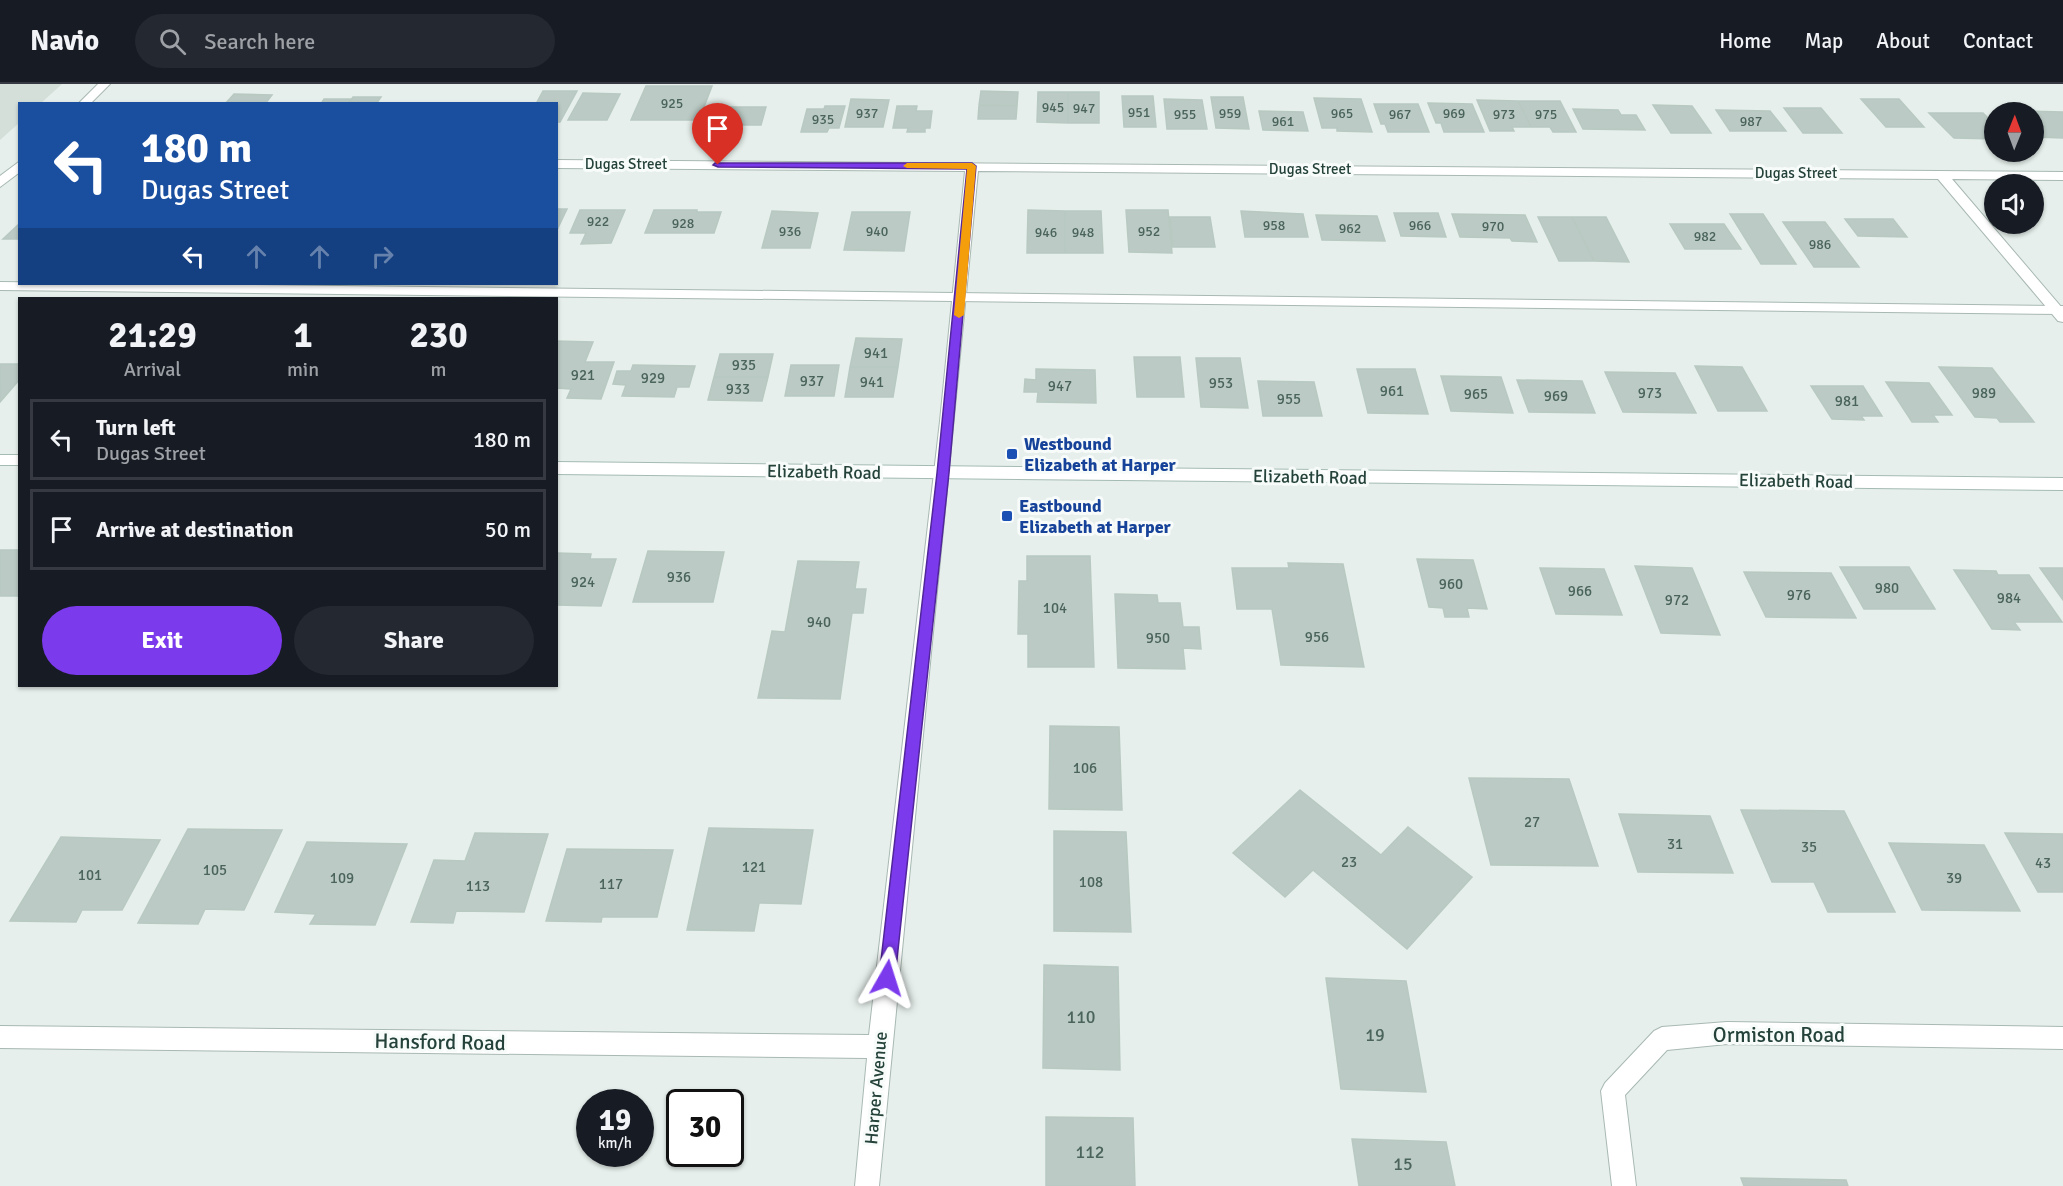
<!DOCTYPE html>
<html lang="en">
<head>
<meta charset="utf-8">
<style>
	:root { --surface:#171b24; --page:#242831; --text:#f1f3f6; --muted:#9ea1a6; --line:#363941; --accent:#7c3aed }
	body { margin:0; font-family:Signika,sans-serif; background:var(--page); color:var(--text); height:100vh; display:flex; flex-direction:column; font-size:22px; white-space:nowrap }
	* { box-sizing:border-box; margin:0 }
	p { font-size:20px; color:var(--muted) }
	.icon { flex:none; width:33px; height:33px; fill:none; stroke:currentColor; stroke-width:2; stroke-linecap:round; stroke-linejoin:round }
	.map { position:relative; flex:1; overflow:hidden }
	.side { position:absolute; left:18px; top:213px; width:540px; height:390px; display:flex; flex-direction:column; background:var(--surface); border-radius:0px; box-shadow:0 2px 4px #0004 }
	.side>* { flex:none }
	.guide { position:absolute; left:18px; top:18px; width:540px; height:183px; border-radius:0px; box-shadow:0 2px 4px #0004; background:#1a4fa0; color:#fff; overflow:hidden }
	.needle { width:39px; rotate:1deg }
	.controls { position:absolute; left:1984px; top:18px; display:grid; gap:12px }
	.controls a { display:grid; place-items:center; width:60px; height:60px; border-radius:50%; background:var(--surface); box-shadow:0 2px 4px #0004; font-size:30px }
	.speed { position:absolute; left:576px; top:1005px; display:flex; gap:12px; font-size:30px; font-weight:700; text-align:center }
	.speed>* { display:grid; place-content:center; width:78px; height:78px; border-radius:50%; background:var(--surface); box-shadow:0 2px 4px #0004; line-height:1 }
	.speed small { font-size:15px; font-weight:400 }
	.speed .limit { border:3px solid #111; border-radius:9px; background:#fff; color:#111 }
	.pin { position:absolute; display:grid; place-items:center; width:51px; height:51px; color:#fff; margin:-62px -26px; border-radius:50% 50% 50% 0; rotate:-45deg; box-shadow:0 0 6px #0007 }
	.pin .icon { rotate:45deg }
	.me { position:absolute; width:66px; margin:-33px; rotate:6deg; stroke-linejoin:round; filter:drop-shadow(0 0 4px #0008) }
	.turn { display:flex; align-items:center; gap:21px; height:126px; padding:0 24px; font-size:27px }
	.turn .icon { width:78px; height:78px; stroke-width:2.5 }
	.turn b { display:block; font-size:42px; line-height:51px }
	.lanes { display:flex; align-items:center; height:57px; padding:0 24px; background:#0003; justify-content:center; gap:30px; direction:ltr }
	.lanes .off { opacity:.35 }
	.eta { display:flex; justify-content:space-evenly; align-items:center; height:102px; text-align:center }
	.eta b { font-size:36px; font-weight:800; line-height:42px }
	.cta { display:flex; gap:12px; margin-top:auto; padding:12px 24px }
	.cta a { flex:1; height:69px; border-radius:36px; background:var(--accent); color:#fff; font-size:24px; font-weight:800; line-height:69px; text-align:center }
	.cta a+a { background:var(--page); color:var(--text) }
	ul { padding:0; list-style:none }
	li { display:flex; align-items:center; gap:18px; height:81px; margin:0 12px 9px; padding:0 12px; border:3px solid var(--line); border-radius:0px }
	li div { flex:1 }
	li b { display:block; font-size:22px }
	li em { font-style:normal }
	header { display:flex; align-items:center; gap:36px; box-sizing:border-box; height:84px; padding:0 30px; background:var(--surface); border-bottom:2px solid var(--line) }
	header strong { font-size:28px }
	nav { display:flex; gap:33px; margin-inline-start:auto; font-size:21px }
	.search { width:420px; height:54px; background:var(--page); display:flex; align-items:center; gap:15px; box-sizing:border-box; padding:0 21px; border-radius:33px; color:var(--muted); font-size:22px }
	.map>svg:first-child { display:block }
</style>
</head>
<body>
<header>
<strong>Navio</strong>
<div class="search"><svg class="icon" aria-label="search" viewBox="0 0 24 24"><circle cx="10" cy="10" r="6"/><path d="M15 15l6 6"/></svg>Search here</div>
<nav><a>Home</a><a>Map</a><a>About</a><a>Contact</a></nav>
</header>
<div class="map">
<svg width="2063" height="1102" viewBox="0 0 2063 1102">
	<rect width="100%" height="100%" fill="#e6efeb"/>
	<path fill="#d4dfda" d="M0,0H62L41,19L20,20L19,39L0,56Z"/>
	<path fill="#bbcac4" stroke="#b8c9c2" stroke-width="1.5" d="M646,2H712L699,36H631Z
		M543,7H577L560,38H556V20H536Z
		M981,7L1018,8L1017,22L979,21Z
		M1038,8H1068V39L1037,38Z
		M1068,8H1099V39H1068Z
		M583,9L620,10L607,36H568Z
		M234,10L272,11L265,20H225Z
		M1122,12H1153L1156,43H1124Z
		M353,13H381L376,20H348Z
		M1211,13H1243L1249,45L1216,44Z
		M1314,14L1361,15L1372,48L1337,47V44H1322Z
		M324,15H351L348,20H321Z
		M851,15L889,16L883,43H845Z
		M1164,15L1202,16L1207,45H1167Z
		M1861,15H1899L1924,43H1886Z
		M1477,16L1518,17L1531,43H1512L1514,47H1490Z
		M1518,17H1560L1576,48H1553L1550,43H1531Z
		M1428,19L1472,20L1484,48H1444L1441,39H1436Z
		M1374,20H1418L1429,48H1388L1385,40H1381Z
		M979,21L1017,22L1016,35H978Z
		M1653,21L1692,22L1711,49H1671Z
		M825,22H845L839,44H829L827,48H801L807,25H824Z
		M897,22H917L916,27H932L930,44H925V48H907L908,44H893Z
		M725,23H766L761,41H718Z
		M1784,24H1821L1842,49H1803Z
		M1573,25L1618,26L1621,31H1636L1645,46L1583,45Z
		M1716,26L1770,27L1786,47H1730Z
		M1259,27L1303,28L1308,47L1263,46Z
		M2027,27L2063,28V54L2035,53L2034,28Z
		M1929,29H1983L1995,41V55L1954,54Z
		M556,125H567L556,148Z
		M580,126H625L611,159L581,160L586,149H570Z
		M654,126H697V128H721L714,149H645Z
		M1028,126L1065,127V169H1027Z
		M1126,126H1168L1172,169L1129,168Z
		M772,127L818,129L810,164H762Z
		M1065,127H1101L1103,169H1065Z
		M1241,127L1303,130L1308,153H1245Z
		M852,128H910L904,167L844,166Z
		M1394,129H1438L1446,153L1401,152Z
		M1452,130L1525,131L1537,158L1512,157L1510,154L1460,153Z
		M1730,130H1763L1796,180H1761Z
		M1316,131L1377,132L1385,157L1322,156Z
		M1170,133H1210L1215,163H1173Z
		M1538,133H1572L1594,177H1559Z
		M1572,133H1606L1629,178L1594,177Z
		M1845,135H1893L1907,153L1858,152Z
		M1783,138H1825L1859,183H1814Z
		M20,139V155H3Z
		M1670,140H1724L1741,165H1685Z
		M856,254L902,255L898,283H850Z
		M556,257L593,258L585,278H614L601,315L567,314L571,305L556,304Z
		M720,270H773L768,293H714Z
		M1134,273H1180L1184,313H1137Z
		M1196,274H1240L1248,324L1201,323Z
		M0,280H20V295L0,318Z
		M633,281L695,282L689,303H677L674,313L622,312L626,301L613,300L617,287H631Z
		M791,281H839L834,312H785Z
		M1695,282L1742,283L1767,327H1718Z
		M850,283H898L893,313H845Z
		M1939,283L1992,284L2034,338H2000L1997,334L1975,333Z
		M1036,285L1095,286L1096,319L1037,318L1038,308H1024L1025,295L1036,296Z
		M1357,285H1415L1428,330L1368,329Z
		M1605,288L1675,289L1696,329L1623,328Z
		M1441,292L1501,293L1513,329L1451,327Z
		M714,293H768L762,317L708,316Z
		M1517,296L1582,297L1595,329L1529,328Z
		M1258,297L1314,298L1322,332H1263Z
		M1886,298L1929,299L1952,331H1933L1938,338H1912Z
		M1811,302H1863L1882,332H1861L1864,336L1832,335Z
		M0,466H20L19,512H0Z
		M648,467L724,468L713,518H633Z
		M556,469L591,470L590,475H616L601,522L556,521Z
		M1027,472H1090L1094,583H1028V550H1018L1019,497H1027Z
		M1417,475L1473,476L1487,525L1467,524L1469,533H1445L1443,524L1429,523Z
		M798,477L859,478L855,505H866L863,529H852L840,615L758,614L772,547L785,548Z
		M1288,479L1343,480L1364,583L1281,581L1272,525H1237L1232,484H1289Z
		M1635,482L1692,484L1720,551L1661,549Z
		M1840,483H1909L1935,525H1864Z
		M1540,484L1604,485L1622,531L1556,530Z
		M2040,484H2063V516Z
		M1954,486L1996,487L1998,491H2029L2062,538H2014L2020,546L1992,545Z
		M1744,488L1831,489L1856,534L1766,533Z
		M1115,510L1157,511L1158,519H1180L1183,543H1199L1201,565L1183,564L1185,585L1118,584Z
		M1050,642L1119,643L1122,726L1049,725Z
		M1469,694L1569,695L1598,782L1491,781Z
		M1300,706L1381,771L1408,743L1472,793L1407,865L1313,786L1285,813L1233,769Z
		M1741,726L1844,727L1895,828H1828L1814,798H1772Z
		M1619,730L1710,732L1733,789L1638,788Z
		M709,744L813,746L801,820L759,819L754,847L687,846Z
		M188,745L282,746L244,826L205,825L198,840L138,839Z
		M1054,747L1126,748L1131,848L1054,847Z
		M475,749L548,750L524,828L456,827L453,839L411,838L434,776L465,777Z
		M2005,749L2063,750V808H2038Z
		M61,753L160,756L122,826H82L76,838L10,837Z
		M307,758L407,760L375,841L310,840L316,830L275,828Z
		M1889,759L1984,761L2020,827L1922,826Z
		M567,765L673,766L657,833H602L601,838L546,837Z
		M1044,881L1118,883L1120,986L1043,984Z
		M1326,894L1406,897L1426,1008L1341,1005Z
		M1046,1033L1133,1034L1135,1102H1046Z
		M1352,1055L1446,1058L1455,1102H1359Z
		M1741,1094L1846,1096L1848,1102H1744Z"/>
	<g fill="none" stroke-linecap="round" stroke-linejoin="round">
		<g stroke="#a8b8b2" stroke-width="2">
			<path id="lane" d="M0,198L2063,222V230L0,206Z"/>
		</g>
		<g stroke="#a8b8b2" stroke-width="2">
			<path id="street" d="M98,0H110L90,20H78Z
				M556,76L2063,88V96L1952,95L2063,225V238L2058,237L1938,95L978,87L879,1102H855L867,974L0,964V942L869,951L940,337L965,87L556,84Z
				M20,77V88L0,103V92Z
				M1727,938L2063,943V965L1727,960L1667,966L1625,1011L1636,1102H1612L1601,1007L1605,999L1654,947L1662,943Z"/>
		</g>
		<g stroke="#a4bbb3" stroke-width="2">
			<path id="secondary" d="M0,371H20V381H0Z
				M556,378L2063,394V406L556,390Z"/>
		</g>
		<use href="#lane" fill="#fff" fill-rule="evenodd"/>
		<use href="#street" fill="#fff" fill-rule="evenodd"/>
		<use href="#secondary" fill="#fff" fill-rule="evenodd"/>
	</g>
	<path fill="#7c3aed" stroke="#51269a" stroke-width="1.5" d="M715,79H972L976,82L949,389L895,894L893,900L887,902L881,900L879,894L937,389L967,85L718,83L713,81Z"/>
	<path fill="#f59e0b" d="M972,79L976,82L964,231L959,234L954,231L967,85L907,84L903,82L907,79Z"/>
	<g fill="#1a4fb4" stroke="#f7fbf9" stroke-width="2">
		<rect x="1006" y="364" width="12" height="12" rx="3"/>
		<rect x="1001" y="426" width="12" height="12" rx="3"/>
	</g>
	<g text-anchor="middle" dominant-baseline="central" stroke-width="6" stroke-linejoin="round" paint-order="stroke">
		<g font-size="14" fill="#4a645c">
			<text x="672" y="19">925</text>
			<text x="1053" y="23">945</text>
			<text x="1084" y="24">947</text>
			<text x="1139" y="28">951</text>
			<text x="867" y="29">937</text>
			<text x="1230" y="29">959</text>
			<text x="1342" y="29">965</text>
			<text x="1454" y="29">969</text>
			<text x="1185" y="30">955</text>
			<text x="1400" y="30">967</text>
			<text x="1504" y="30">973</text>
			<text x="1546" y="30">975</text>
			<text x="823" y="35">935</text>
			<text x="1283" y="37">961</text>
			<text x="1751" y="37">987</text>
			<text x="598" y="137">922</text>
			<text x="683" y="139">928</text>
			<text x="1274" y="141">958</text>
			<text x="1420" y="141">966</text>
			<text x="1493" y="142">970</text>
			<text x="1350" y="144">962</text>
			<text x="790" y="147">936</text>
			<text x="877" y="147">940</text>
			<text x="1149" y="147">952</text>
			<text x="1046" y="148">946</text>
			<text x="1083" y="148">948</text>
			<text x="1705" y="152">982</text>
			<text x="1820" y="160">986</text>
		</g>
		<g font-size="15" fill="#24423a" stroke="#f7fbf9">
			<text x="626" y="80">Dugas Street</text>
			<text x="1310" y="85">Dugas Street</text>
			<text x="1796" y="89">Dugas Street</text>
		</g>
		<g font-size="15" fill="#4a645c">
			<text x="876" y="269">941</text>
			<text x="744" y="281">935</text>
			<text x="583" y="291">921</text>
			<text x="653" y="294">929</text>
			<text x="812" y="297">937</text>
			<text x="872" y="298">941</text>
			<text x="1221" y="299">953</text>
			<text x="1060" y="302">947</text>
			<text x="738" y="305">933</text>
			<text x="1392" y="307">961</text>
			<text x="1650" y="309">973</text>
			<text x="1984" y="309">989</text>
			<text x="1476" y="310">965</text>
			<text x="1556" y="312">969</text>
			<text x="1289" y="315">955</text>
			<text x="1847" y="317">981</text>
			<text x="679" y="493">936</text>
			<text x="583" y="498">924</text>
			<text x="1451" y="500">960</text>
			<text x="1887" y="504">980</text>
			<text x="1580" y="507">966</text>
			<text x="1799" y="511">976</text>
			<text x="2009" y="514">984</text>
			<text x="1677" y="516">972</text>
			<text x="1055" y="524">104</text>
			<text x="819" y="538">940</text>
			<text x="1317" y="553">956</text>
			<text x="1158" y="554">950</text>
			<text x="1085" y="684">106</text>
			<text x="1532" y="738">27</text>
			<text x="1675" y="760">31</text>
			<text x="1809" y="763">35</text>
			<text x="1349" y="778">23</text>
			<text x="2043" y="779">43</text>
			<text x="754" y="783">121</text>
			<text x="215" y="786">105</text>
			<text x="90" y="791">101</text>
			<text x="342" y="794">109</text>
			<text x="1954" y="794">39</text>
			<text x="1091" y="798">108</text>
			<text x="611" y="800">117</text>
			<text x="478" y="802">113</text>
		</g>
		<g font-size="18" font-weight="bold" fill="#164399" stroke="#f7fbf9" text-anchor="start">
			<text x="1024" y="360">Westbound<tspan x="1024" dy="21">Elizabeth at Harper</tspan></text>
			<text x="1019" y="422">Eastbound<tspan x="1019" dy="21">Elizabeth at Harper</tspan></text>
		</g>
		<g font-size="18" fill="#24423a" stroke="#f7fbf9">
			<text transform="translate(824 388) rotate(1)">Elizabeth Road</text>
			<text transform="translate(1310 393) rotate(1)">Elizabeth Road</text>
			<text transform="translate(1796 397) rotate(1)">Elizabeth Road</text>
			<text transform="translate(876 1004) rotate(-85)">Harper Avenue</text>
		</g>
		<g font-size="18" fill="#4a645c">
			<text x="1081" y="933">110</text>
			<text x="1375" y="951">19</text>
			<text x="1090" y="1068">112</text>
			<text x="1403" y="1080">15</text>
		</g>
		<g font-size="21" fill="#24423a" stroke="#f7fbf9">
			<text x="1779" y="951">Ormiston Road</text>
			<text transform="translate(440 958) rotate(1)">Hansford Road</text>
		</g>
	</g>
</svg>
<div class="controls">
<a><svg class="needle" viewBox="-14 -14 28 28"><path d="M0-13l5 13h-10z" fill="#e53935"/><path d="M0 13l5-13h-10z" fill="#9ea1a6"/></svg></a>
<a><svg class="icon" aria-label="sound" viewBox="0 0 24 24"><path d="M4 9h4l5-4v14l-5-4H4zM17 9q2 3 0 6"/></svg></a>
</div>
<div class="speed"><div>19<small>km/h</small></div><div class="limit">30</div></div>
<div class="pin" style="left:718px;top:81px;background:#d93025"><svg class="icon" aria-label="arrive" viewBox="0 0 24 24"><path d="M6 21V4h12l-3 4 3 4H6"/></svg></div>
<svg class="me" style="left:887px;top:894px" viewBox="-20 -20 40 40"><path d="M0-17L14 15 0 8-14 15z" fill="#7c3aed" stroke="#fff" stroke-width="4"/></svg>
<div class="guide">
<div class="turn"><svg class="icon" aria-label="left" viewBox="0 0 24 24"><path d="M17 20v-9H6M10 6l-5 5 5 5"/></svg><div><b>180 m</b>Dugas Street</div></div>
<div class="lanes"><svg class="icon" aria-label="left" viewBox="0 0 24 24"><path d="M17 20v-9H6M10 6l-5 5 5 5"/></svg><svg class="icon off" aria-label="ahead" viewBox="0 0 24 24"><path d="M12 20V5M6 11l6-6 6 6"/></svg><svg class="icon off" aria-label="ahead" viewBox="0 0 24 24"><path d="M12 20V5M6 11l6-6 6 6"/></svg><svg class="icon off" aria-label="right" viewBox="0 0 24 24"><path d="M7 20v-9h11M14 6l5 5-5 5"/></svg></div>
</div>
<section class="side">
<div class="eta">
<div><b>21:29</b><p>Arrival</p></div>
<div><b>1</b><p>min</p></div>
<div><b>230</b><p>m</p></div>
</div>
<ul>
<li><svg class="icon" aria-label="left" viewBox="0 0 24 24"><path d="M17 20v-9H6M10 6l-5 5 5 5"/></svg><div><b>Turn left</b><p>Dugas Street</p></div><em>180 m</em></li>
<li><svg class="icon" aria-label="arrive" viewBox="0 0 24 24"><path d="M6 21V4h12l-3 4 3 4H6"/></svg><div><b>Arrive at destination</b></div><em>50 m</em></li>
</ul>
<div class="cta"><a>Exit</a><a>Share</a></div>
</section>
</div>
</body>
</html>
